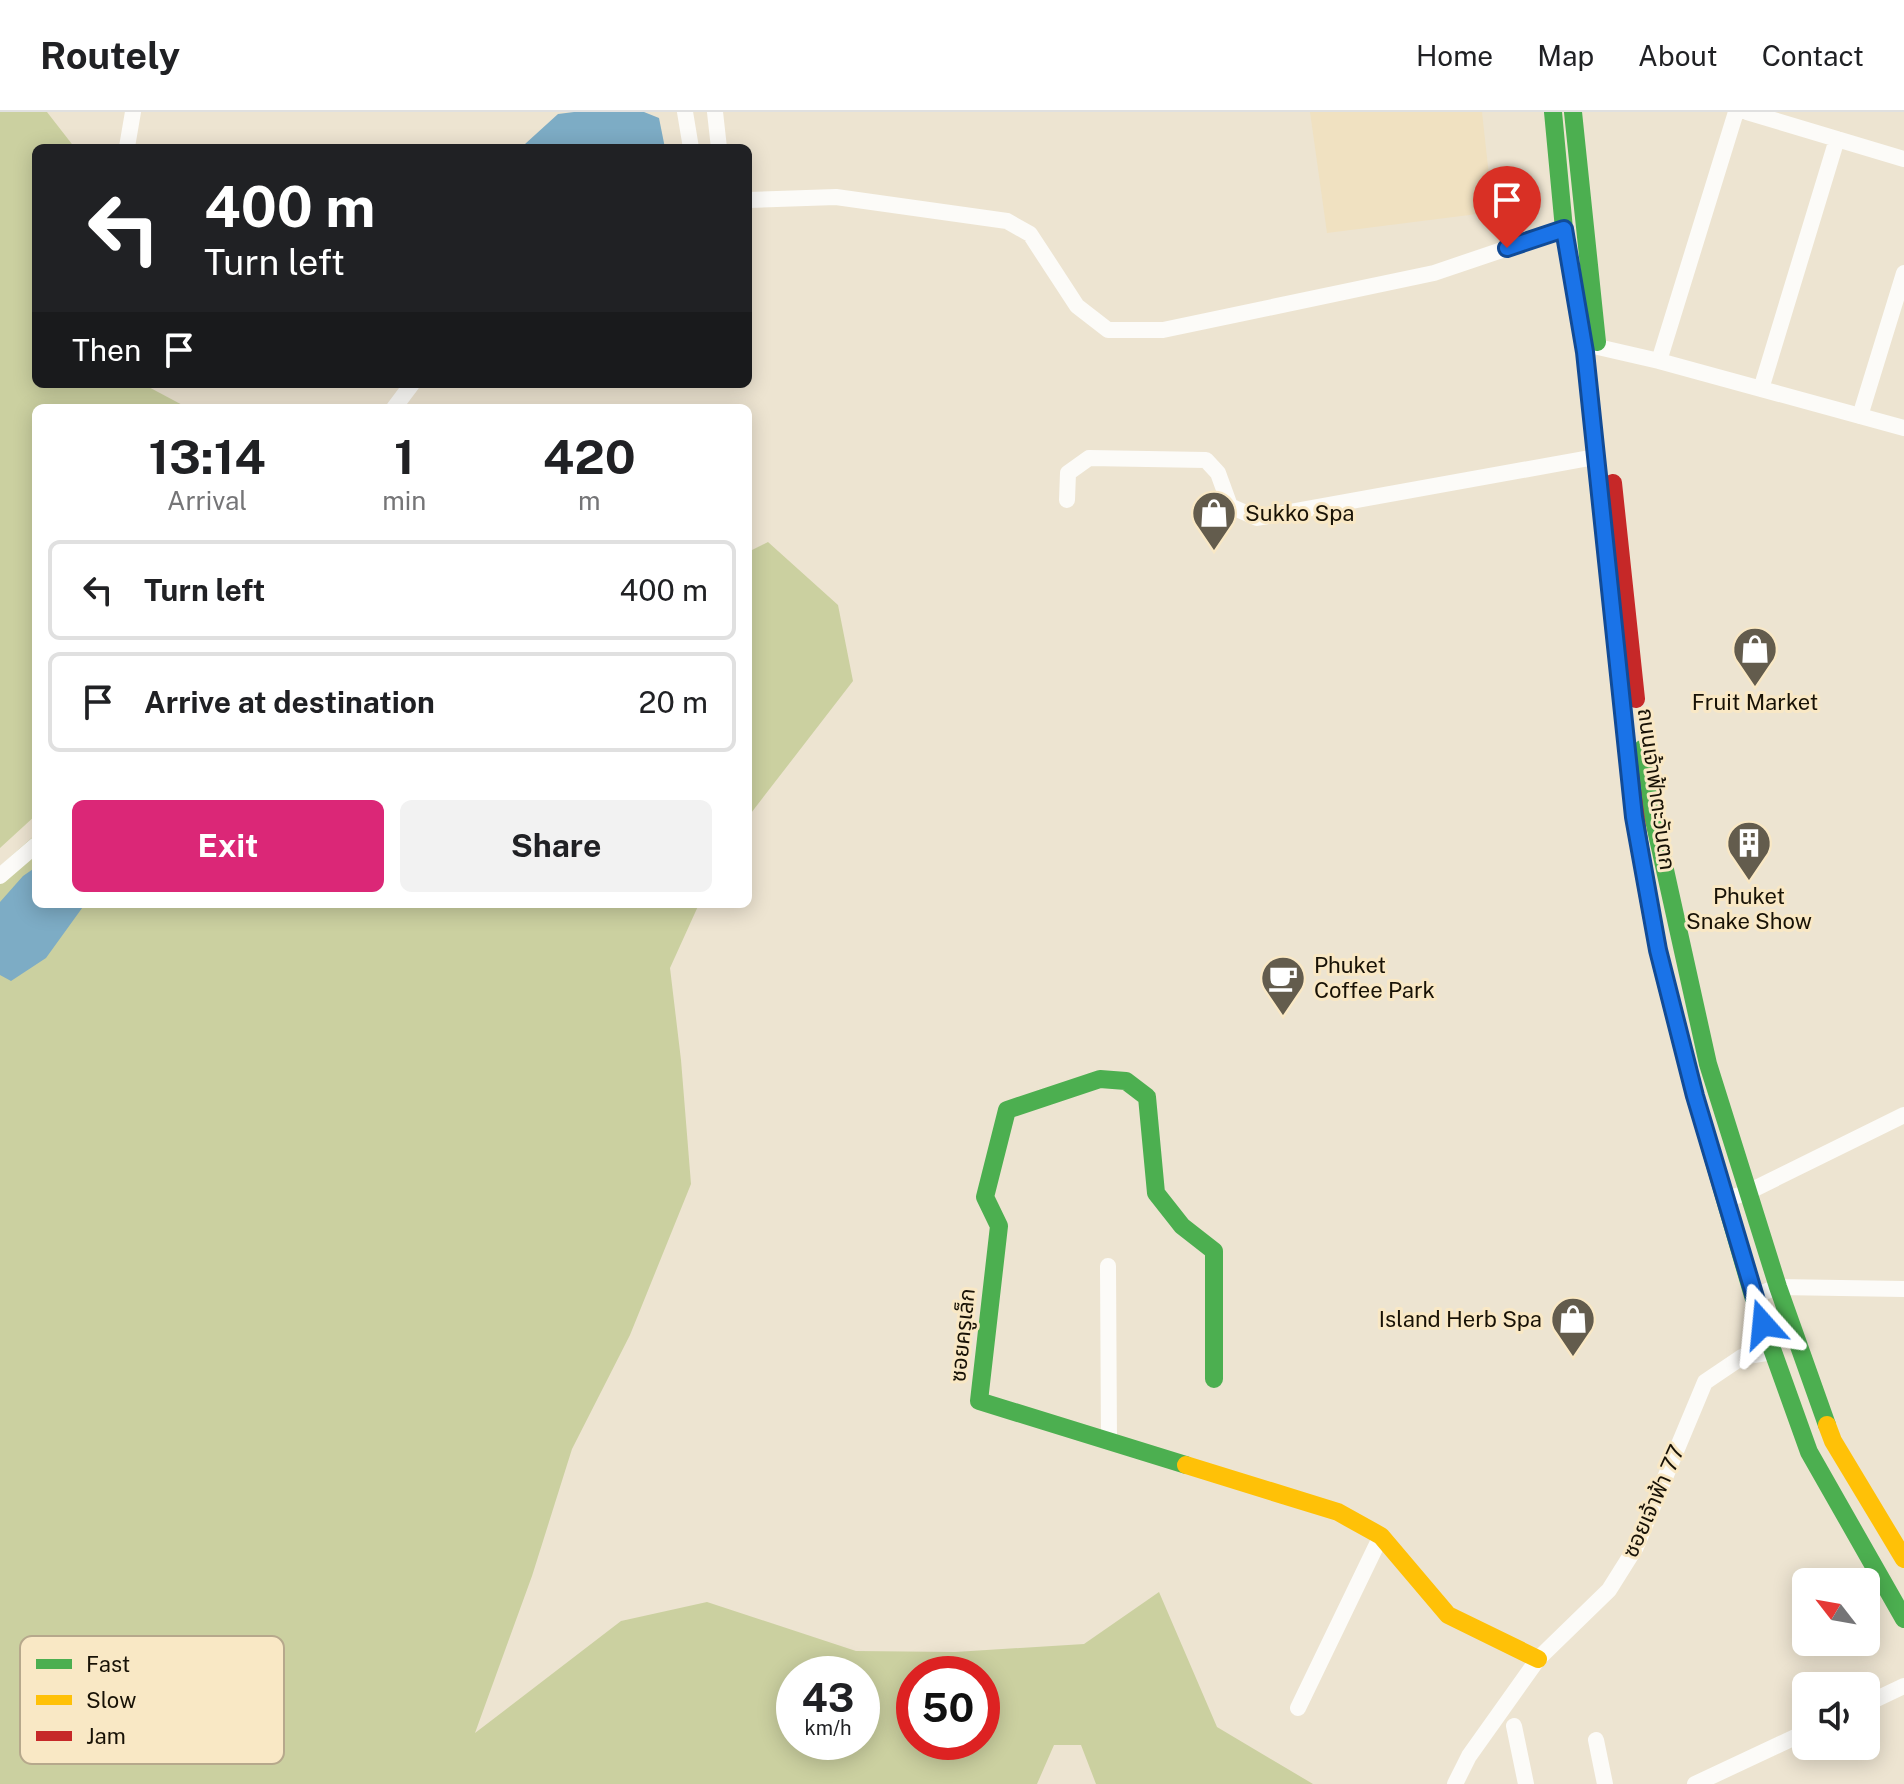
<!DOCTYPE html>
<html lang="en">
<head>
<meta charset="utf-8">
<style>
	:root { --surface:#fff; --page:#f2f2f2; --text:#202124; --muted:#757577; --line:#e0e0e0; --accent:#db2777 }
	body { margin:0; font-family:"Public Sans","Noto Sans Thai",sans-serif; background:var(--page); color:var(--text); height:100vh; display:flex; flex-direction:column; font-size:30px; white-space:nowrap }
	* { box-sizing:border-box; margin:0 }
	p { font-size:26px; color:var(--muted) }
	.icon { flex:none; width:44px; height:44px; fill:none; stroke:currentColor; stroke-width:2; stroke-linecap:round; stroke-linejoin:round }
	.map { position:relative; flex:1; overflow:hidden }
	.details { position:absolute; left:32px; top:292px; width:720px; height:504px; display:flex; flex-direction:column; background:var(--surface); border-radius:12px; box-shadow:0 4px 20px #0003 }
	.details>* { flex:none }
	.guide { position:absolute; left:32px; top:32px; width:720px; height:244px; border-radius:12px; box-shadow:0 4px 20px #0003; background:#202124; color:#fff; overflow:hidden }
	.needle { width:52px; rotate:301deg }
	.buttons { position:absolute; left:1792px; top:1456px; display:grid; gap:16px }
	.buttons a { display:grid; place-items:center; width:88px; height:88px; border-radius:12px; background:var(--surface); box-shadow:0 4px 20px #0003; font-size:40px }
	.speed { position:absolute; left:776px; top:1544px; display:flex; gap:16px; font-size:40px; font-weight:700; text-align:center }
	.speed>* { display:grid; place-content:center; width:104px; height:104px; border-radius:50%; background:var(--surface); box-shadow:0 4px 20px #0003; line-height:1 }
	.speed small { font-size:20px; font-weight:400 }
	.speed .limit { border:12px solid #d22; background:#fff; color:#111 }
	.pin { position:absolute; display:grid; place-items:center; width:68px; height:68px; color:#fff; margin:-82px -34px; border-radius:50% 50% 50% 0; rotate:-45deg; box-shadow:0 0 8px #0007 }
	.pin .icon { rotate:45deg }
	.me { position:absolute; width:88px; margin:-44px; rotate:342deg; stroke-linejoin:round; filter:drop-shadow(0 0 6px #0008) }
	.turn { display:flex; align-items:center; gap:28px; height:168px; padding:0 40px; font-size:36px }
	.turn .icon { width:104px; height:104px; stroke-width:2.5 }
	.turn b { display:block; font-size:56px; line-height:68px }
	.then { display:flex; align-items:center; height:76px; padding:0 40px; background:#0003; gap:16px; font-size:30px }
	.eta { display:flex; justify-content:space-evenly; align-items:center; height:136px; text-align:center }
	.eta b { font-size:48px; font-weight:700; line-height:56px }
	.button { display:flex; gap:16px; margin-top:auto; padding:16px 40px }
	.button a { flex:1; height:92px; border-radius:12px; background:var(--accent); color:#fff; font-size:32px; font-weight:700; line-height:92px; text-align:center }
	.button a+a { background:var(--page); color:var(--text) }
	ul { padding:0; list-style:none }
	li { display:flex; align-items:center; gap:24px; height:100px; margin:0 16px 12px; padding:0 24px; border:4px solid var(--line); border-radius:12px }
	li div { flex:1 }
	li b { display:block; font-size:30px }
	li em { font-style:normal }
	header { display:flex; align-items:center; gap:48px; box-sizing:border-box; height:112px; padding:0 40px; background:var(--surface); border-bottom:2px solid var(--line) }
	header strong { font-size:38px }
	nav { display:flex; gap:44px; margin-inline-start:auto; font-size:28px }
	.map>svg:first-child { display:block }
</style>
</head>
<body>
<header>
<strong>Routely</strong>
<nav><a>Home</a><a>Map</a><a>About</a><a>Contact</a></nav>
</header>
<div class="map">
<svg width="1904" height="1672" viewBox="0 0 1904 1672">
	<rect width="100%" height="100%" fill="#ede4d1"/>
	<path fill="#f0e1c1" d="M1310,0H1482L1493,100L1327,121Z"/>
	<path fill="#cbd0a0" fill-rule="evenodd" d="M0,0H47L75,36H36V272H143L188,296H36V703L0,736Z
		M768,430L838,493L853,569L748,705V440Z
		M36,722V792H699L670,856L681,948L691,1072L630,1223L572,1337L532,1464L475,1621L621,1509L707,1490L856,1539L955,1540L1084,1532L1159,1480L1217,1615L1313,1672H1096L1081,1633H1054L1037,1672H0V754ZM794,1562H862V1630H794ZM914,1562H982V1630H914Z"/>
	<path fill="#7dacc5" d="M574,0H644L659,6L665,36H524L525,32L558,2Z
		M36,755V792H85L46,846L11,869L0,863V790L23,764Z"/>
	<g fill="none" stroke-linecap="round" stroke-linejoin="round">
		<path stroke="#fcfbf8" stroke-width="16" d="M685,0L691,36
			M715,0L719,36
			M1747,0L1904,47
			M127,35L133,0
			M748,88L836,85L1007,109L1030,122L1077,194L1108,218H1163L1434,161L1564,117
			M1598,235L1659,249L1904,316
			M1659,249L1736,0
			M1761,277L1837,27
			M394,296L412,272
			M1860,304L1904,161
			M1067,388L1068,361L1089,346L1206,348L1218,361L1230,394L1257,406L1595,345
			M0,764L36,733
			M1725,1088L1748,1080L1904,1003
			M1108,1154L1109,1328
			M1753,1184L1778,1175L1904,1177
			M1866,1592L1904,1574
			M1298,1596L1381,1424
			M1514,1614L1526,1672
			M1596,1628L1605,1672
			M1455,1672L1469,1644L1538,1547L1609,1478L1636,1435L1705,1270L1742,1245L1772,1240
			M1695,1672L1806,1620"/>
		<path stroke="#4caf50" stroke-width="18" d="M1553,0L1564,117L1585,240L1615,527
			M1573,0L1597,230
			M1642,637L1644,663L1708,952L1778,1175L1827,1313
			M1668,879L1695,984L1753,1184L1809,1340L1904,1507
			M1186,1353L979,1289L999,1114L985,1085L1007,998L1100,967L1126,969L1147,985L1156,1081L1182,1114L1214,1139V1267"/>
		<path stroke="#ffc107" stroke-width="18" d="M1827,1313L1833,1329L1904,1447
			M1186,1353L1338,1400L1381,1424L1448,1503L1538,1547"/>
		<path stroke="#c62828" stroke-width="18" d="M1613,371L1636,587
			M1615,527C1628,646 1639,764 1668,879"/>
	</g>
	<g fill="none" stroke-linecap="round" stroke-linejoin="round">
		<g stroke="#114b97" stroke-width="20">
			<path id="route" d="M1507,136L1564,117L1585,240L1634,705L1658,838L1695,984L1763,1212"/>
		</g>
		<use href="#route" stroke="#1a73e8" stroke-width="14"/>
	</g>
	<defs>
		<g id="shop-pin" transform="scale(2.3)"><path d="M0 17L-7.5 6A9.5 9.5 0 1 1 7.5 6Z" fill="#635c4d" stroke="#f9e8c5"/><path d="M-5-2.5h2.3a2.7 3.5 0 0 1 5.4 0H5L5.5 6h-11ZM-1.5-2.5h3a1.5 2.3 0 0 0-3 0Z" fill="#fff"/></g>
		<g id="building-pin" transform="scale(2.3)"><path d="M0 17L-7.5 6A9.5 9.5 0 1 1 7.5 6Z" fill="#635c4d" stroke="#f9e8c5"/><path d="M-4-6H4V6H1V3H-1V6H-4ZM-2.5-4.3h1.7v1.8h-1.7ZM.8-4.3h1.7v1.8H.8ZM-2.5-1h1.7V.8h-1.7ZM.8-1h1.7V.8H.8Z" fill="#fff"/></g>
		<g id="cafe-pin" transform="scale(2.3)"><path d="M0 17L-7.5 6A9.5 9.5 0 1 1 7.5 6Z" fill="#635c4d" stroke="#f9e8c5"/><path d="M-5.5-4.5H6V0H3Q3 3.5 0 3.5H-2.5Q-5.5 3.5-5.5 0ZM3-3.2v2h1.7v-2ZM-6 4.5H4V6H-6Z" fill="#fff"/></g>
	</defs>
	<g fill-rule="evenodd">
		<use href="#shop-pin" x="1214" y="401"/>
		<use href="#shop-pin" x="1755" y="537"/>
		<use href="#building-pin" x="1749" y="731"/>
		<use href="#cafe-pin" x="1283" y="866"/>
		<use href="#shop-pin" x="1573" y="1207"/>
	</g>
	<g text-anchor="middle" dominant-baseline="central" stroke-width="6" stroke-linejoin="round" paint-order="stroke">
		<g font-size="22" fill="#181206" stroke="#f9e8c5" text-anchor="start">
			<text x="1245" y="401">Sukko Spa</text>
			<text x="1755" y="590" text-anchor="middle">Fruit Market</text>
			<text x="1749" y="784" text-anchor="middle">Phuket<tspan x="1749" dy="25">Snake Show</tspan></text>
			<text x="1314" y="853">Phuket<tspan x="1314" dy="25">Coffee Park</tspan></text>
			<text x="1542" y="1207" text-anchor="end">Island Herb Spa</text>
		</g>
		<g font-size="22" fill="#181206" stroke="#f9e8c5">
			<text transform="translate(1657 677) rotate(82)">ถนนเจ้าฟ้าตะวันตก</text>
			<text transform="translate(962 1223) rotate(-84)">ซอยครูเล็ก</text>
			<text transform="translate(1653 1389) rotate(-66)">ซอยเจ้าฟ้า 77</text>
		</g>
	</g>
	<rect x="20" y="1524" width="264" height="128" rx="12" fill="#f9e8c5" stroke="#b6a88c" stroke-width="2"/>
	<rect x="36" y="1547" width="36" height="10" fill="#4caf50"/>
	<rect x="36" y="1583" width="36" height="10" fill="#ffc107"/>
	<rect x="36" y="1619" width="36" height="10" fill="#c62828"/>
	<g font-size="22" fill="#181206">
		<text x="86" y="1560">Fast</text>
		<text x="86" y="1596">Slow</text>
		<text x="86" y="1632">Jam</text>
	</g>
</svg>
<div class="buttons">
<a><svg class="needle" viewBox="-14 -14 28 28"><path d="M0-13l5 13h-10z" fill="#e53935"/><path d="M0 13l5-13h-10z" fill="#757577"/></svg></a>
<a><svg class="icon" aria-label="sound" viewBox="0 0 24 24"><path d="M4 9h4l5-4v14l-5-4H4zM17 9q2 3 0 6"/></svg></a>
</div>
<div class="speed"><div>43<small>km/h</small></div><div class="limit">50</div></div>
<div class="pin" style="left:1507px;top:136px;background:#d93025"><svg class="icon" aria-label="arrive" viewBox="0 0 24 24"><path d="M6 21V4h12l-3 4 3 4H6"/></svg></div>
<svg class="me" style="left:1763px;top:1212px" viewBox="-20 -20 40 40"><path d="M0-17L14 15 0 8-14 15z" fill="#1a73e8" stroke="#fff" stroke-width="4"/></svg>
<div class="guide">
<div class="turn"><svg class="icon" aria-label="left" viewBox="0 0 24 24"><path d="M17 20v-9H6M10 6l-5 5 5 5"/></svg><div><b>400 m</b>Turn left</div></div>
<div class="then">Then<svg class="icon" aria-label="arrive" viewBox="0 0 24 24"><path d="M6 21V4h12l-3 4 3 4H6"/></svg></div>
</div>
<section class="details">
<div class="eta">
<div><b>13:14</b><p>Arrival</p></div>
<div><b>1</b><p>min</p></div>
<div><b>420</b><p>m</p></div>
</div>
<ul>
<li><svg class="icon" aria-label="left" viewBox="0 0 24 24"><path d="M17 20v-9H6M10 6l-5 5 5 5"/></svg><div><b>Turn left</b></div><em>400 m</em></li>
<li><svg class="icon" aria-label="arrive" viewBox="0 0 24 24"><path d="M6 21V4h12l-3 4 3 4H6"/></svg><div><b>Arrive at destination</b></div><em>20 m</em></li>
</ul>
<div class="button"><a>Exit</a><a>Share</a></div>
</section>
</div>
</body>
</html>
